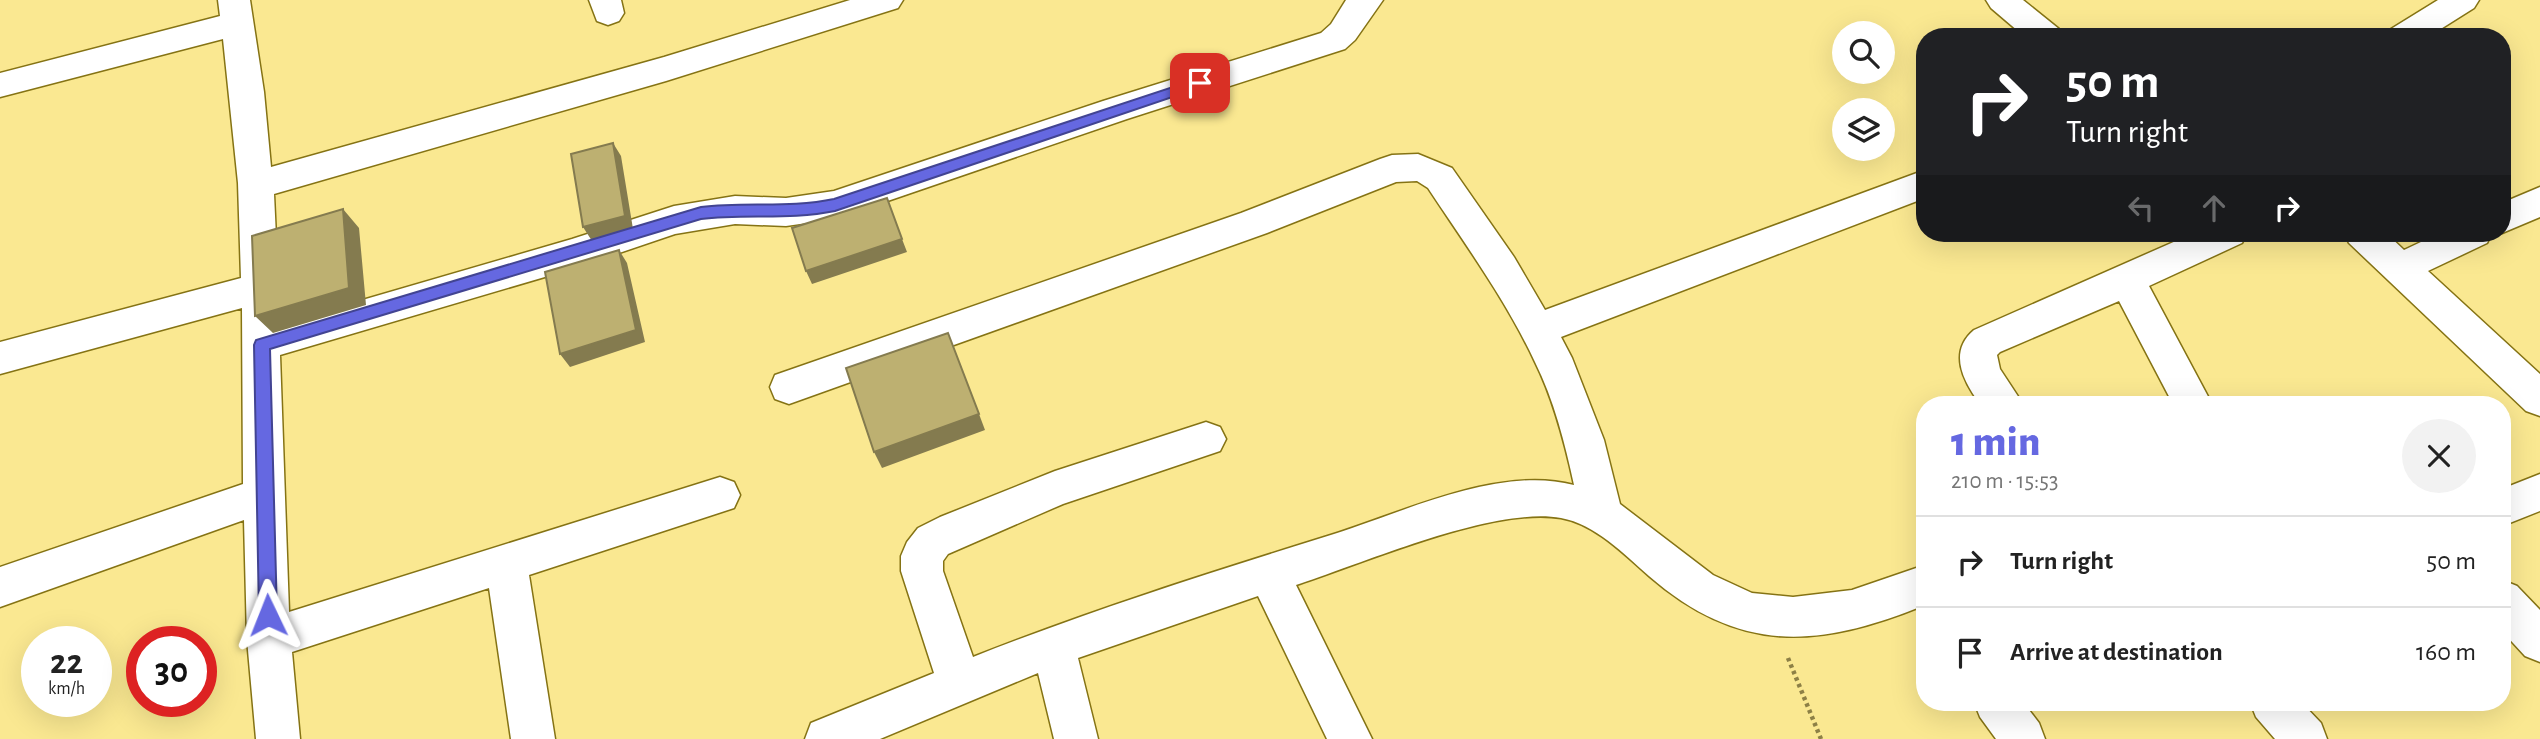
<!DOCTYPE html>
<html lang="en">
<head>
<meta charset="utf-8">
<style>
	:root { --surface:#fff; --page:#f2f2f2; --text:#222; --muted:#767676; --line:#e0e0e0; --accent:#6568e1 }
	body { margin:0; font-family:"Alegreya Sans",sans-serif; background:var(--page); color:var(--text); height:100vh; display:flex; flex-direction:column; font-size:26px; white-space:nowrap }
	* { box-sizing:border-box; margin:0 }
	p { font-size:23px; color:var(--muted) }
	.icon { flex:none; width:38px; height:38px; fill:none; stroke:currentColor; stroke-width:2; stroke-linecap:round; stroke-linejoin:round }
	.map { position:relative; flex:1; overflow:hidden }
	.panel { position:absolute; left:1916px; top:396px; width:595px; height:315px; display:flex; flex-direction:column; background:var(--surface); border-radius:28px; box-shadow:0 7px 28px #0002 }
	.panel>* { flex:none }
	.top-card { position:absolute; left:1916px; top:28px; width:595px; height:214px; border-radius:28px; box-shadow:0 7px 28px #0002; background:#202124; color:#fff; overflow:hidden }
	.controls { position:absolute; left:1832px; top:21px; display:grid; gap:14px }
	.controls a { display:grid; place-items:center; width:63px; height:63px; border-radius:50%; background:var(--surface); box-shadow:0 7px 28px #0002; font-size:35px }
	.speed { position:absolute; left:21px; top:626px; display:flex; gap:14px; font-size:35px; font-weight:700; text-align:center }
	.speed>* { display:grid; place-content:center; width:91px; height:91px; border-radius:50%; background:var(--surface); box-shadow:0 7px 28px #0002; line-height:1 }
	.speed small { font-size:18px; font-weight:400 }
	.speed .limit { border:10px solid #d22; background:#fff; color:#111 }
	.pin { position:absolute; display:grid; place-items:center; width:60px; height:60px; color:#fff; margin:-30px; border-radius:14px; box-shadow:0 4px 10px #0006 }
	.me { position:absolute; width:77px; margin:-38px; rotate:358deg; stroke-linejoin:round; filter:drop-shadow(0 0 5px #0008) }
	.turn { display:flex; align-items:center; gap:24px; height:147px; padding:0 35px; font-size:32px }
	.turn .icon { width:91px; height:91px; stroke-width:2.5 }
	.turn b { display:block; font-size:49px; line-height:60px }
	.lanes { display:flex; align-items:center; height:66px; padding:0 35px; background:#0003; justify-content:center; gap:35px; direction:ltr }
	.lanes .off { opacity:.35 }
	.round { display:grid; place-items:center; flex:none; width:74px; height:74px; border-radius:37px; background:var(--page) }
	.summary { display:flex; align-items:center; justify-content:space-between; height:119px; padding:0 35px }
	h1 { font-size:42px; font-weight:800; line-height:52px; color:var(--accent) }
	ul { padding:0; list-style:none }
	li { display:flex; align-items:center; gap:21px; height:91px; padding:0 35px; border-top:2px solid var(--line) }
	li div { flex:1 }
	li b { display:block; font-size:26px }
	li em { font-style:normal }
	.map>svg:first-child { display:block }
</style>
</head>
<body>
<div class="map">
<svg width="2540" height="739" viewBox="0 0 2540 739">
	<rect width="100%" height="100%" fill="#fae891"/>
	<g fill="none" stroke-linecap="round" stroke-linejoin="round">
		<g stroke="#857314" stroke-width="3">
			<path id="street" d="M218,0H250L264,92L271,167L664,57L850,0H903L898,8L666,81L274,194L280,324L572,239L674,206L735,196L786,198L834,191L1103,101L1321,33L1331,24L1346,0H1383L1355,40L1345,49L1127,119L835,219L786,226L735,224L675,234L572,269L280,355L289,612L720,477L734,482L740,495L734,508L529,575L555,739H511L489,588L292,652L300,739H256L247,639L244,520L0,607V567L243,484L242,308L0,374V342L241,278L238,183L223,39L0,97V73L220,16Z
				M589,0H621L624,13L619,21L608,25L597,21Z
				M1986,0H2023L2059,29L2063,37H2025L1991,8Z
				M2438,0H2479L2474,8L2428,37H2387L2391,29Z
				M1418,154L1452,168L1514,257L1545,310L1925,170V198L1561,337L1572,358L1604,440L1620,504L1713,575L1752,593L1793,597L1852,590L1925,565V605C1819,648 1740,655 1649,576C1624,554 1595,524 1561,518C1493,506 1364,563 1296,585L1372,739H1327L1258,596L1078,658L1098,739H1054L1038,673L880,739H805L811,723L934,673L901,571V556L907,542L918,528L940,517L1055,471L1206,422L1220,427L1226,439L1220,451L1063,504L948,554L943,561V571L973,657C1091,610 1212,572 1334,534C1404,512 1500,465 1574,485C1565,443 1554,400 1535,362C1506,300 1465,244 1428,188L1417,181L1396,182L1267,233L789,404L775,399L770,387L775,375L1241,213L1380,159L1392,155Z
				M2540,187V217L2502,233H2501L2502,203Z
				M2194,233H2247L2242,243L2149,286L2212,404H2173L2119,301L2000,352L1997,355L2000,369L2023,404H1980C1963,381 1948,352 1974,330Z
				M2344,233H2386L2404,250L2440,233H2492L2487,243L2428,271L2540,374V416L2526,411L2349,243Z
				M2540,474V511L2502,526V489Z
				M2502,580L2517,586L2540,610V662L2525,656L2502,631Z
				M1974,702H2023L2039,723L2045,739H1996L1980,717Z
				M2250,702H2301L2321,723L2327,739H2275L2256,717Z"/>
		</g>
		<path stroke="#8d8046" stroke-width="4.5" stroke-dasharray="3.5 3.5" stroke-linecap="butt" d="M1788,658L1821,739"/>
		<use href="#street" fill="#fff" fill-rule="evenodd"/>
	</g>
	<path fill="#847b4f" d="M613,143L621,156L633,229L592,241L583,227Z
		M343,209L359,228L366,305L273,333L255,316Z
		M902,239L907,252L812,284L806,271Z
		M619,250L627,263L645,342L570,367L560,354Z
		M979,414L985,430L882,468L874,452Z"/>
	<path fill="#bdb071" stroke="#847b4f" stroke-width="2" d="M613,143L625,216L583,227L571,154Z
		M887,198L902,239L806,271L792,228Z
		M343,209L349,288L255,316L252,236Z
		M619,250L636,330L560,354L545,272Z
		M948,333L979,414L874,452L846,368Z"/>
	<path fill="#6568e1" stroke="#424492" stroke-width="2" d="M1200,78L1207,83L1205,86L835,211C791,220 746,214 701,219L270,349L277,615L274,621L268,624L261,621L259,615L254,345L256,340L701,207C745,202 791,208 834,199Z"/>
</svg>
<div class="controls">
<a><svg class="icon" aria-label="search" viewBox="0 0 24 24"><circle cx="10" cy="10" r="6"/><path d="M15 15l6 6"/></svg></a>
<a><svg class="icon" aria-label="layers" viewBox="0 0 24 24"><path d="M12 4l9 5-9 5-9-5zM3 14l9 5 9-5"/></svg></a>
</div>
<div class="speed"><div>22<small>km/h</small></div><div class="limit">30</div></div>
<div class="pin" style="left:1200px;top:83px;background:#d93025"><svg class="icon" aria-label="arrive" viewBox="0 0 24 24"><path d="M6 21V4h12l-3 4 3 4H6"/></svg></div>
<svg class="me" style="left:268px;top:615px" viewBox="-20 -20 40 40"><path d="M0-17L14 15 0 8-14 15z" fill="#6568e1" stroke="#fff" stroke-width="4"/></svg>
<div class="top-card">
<div class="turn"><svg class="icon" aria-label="right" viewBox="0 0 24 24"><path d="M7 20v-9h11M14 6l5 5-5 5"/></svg><div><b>50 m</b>Turn right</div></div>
<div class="lanes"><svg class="icon off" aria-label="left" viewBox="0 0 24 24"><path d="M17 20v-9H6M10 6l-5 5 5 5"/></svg><svg class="icon off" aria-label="ahead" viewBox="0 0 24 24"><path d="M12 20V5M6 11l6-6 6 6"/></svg><svg class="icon" aria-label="right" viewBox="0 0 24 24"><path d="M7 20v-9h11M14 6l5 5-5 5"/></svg></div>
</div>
<section class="panel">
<div class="summary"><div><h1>1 min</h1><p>210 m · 15:53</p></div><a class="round"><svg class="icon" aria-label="close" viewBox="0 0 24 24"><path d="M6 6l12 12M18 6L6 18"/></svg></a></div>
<ul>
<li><svg class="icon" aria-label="right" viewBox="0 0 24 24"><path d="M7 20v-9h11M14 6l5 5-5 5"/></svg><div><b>Turn right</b></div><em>50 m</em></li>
<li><svg class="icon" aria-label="arrive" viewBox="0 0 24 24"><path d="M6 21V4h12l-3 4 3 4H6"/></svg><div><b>Arrive at destination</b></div><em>160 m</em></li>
</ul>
</section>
</div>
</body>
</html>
